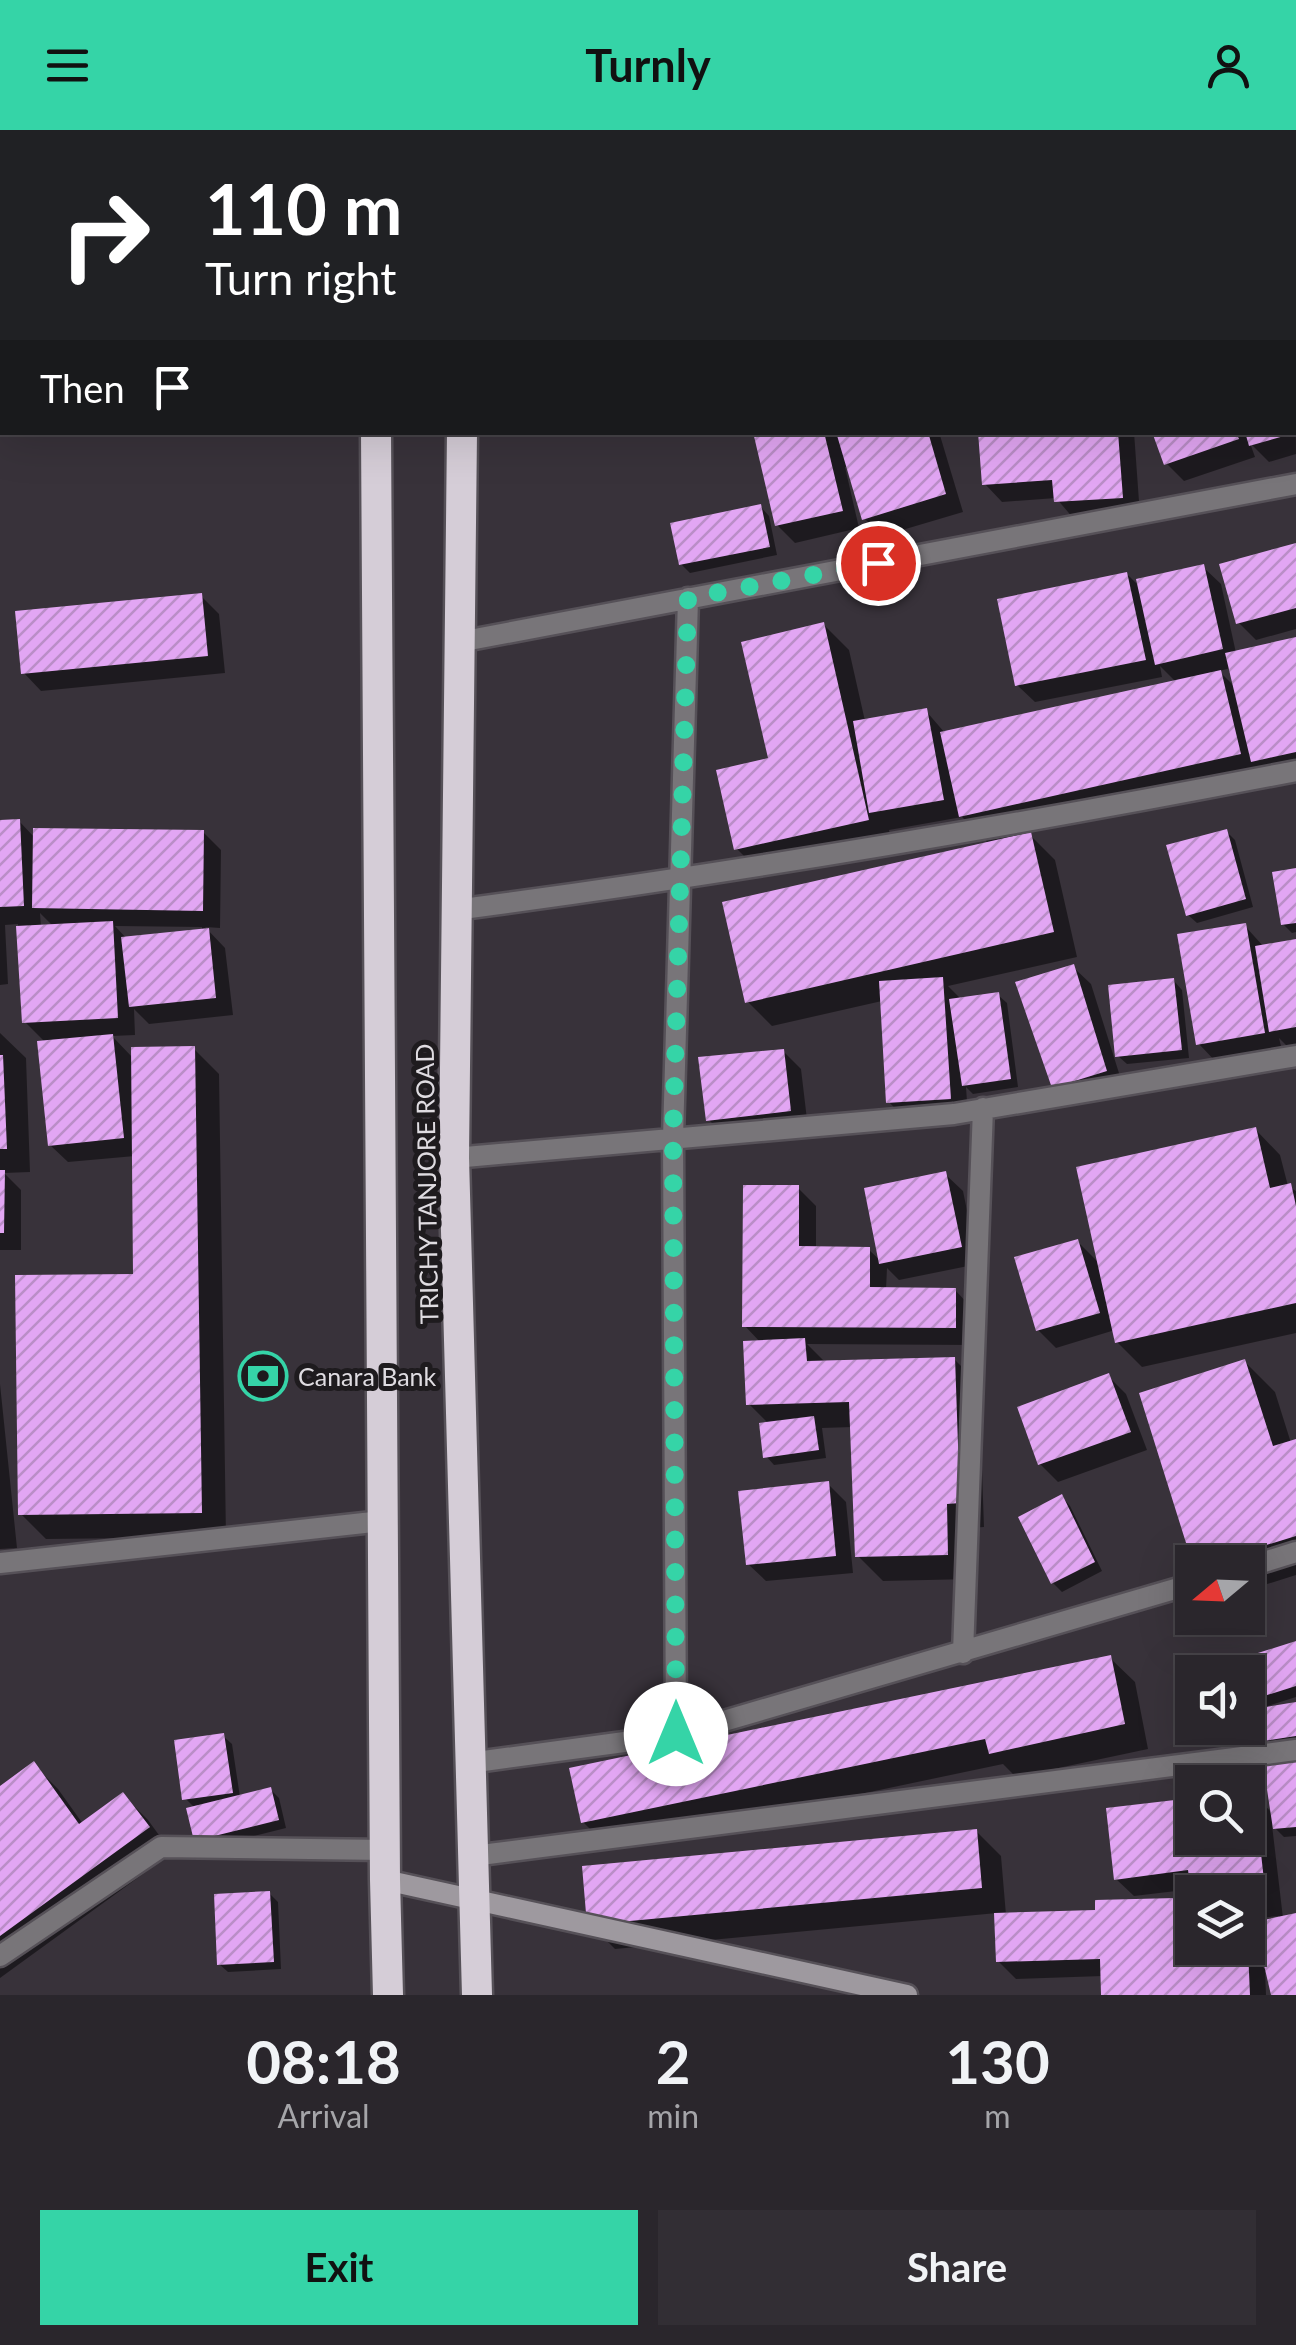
<!DOCTYPE html>
<html lang="en">
<head>
<meta charset="utf-8">
<style>
	:root { --surface:#2a262c; --page:#322e34; --text:#f1f3f6; --muted:#a5a5a9; --line:#464348; --accent:#35d4a7 }
	body { margin:0; font-family:Lato,sans-serif; background:var(--page); color:var(--text); height:100vh; display:flex; flex-direction:column; font-size:38px; white-space:nowrap }
	* { box-sizing:border-box; margin:0 }
	p { font-size:32px; color:var(--muted) }
	.icon { flex:none; width:55px; height:55px; fill:none; stroke:currentColor; stroke-width:2; stroke-linecap:round; stroke-linejoin:round }
	.map { position:relative; height:1865px; overflow:hidden }
	.sheet { display:flex; flex-direction:column; background:var(--surface); flex:1 }
	.sheet>* { flex:none }
	.guide { position:absolute; left:0px; top:0px; width:1298px; height:305px; box-shadow:0 10px 40px #0002,0 0 0 2px var(--line); background:#202124; color:#fff; overflow:hidden }
	.needle { width:65px; rotate:251deg }
	.tools { position:absolute; left:1175px; top:1415px; display:grid; gap:20px }
	.tools a { display:grid; place-items:center; width:90px; height:90px; border-radius:0px; background:var(--surface); box-shadow:0 10px 40px #0002,0 0 0 2px var(--line); font-size:50px }
	.pin { position:absolute; display:grid; place-items:center; width:85px; height:85px; color:#fff; margin:-42px; border:5px solid #fff; border-radius:50%; box-shadow:0 2px 10px #0007 }
	.me { position:absolute; width:110px; margin:-55px; rotate:0deg; stroke-linejoin:round; filter:drop-shadow(0 0 8px #0008) }
	.turn { display:flex; align-items:center; gap:35px; height:210px; padding:0 40px; font-size:45px }
	.turn .icon { width:130px; height:130px; stroke-width:2.5 }
	.turn b { display:block; font-size:70px; line-height:85px }
	.then { display:flex; align-items:center; height:95px; padding:0 40px; background:#0003; gap:20px; font-size:38px }
	.eta { display:flex; justify-content:space-evenly; align-items:center; height:170px; text-align:center }
	.eta b { font-size:60px; font-weight:700; line-height:70px }
	.button { display:flex; gap:20px; margin-top:auto; padding:20px 40px }
	.button a { flex:1; height:115px; border-radius:0px; background:var(--accent); color:#111; font-size:40px; font-weight:700; line-height:115px; text-align:center }
	.button a+a { background:var(--page); color:var(--text) }
	header { display:flex; justify-content:space-between; align-items:center; height:130px; padding:0 40px; background:var(--accent); color:#111; font-size:45px; font-weight:700 }
	.map>svg:first-child { display:block }
</style>
</head>
<body>
<header><svg class="icon" aria-label="menu" viewBox="0 0 24 24"><path d="M4 6h16M4 12h16M4 18h16"/></svg>Turnly<svg class="icon" aria-label="person" viewBox="0 0 24 24"><circle cx="12" cy="8" r="4"/><path d="M4 21q1-7 8-7t8 7"/></svg></header>
<div class="map">
<svg width="1296" height="1865" viewBox="0 0 1296 1865">
	<defs>
		<pattern id="building-hatch" width="6" height="6" patternUnits="userSpaceOnUse" patternTransform="scale(2.5)"><rect width="6" height="6" fill="#e2a6f3"/><path d="M-1 1l2-2M0 6l6-6M5 7l2-2" fill="none" stroke="#ba8dc7"/></pattern>
	</defs>
	<rect width="100%" height="100%" fill="#38323a"/>
	<path fill="#0007" fill-rule="evenodd" d="M655,0H1183V2H655Z
		M1295,211L1296,324L1269,332L1250,313L1255,327L1184,351L1166,333L1155,302H1295Z
		M759,302H834L841,309L839,302H939L963,382L882,406L864,388L849,336L845,337L859,398L795,413L777,395Z
		M981,302H1134L1140,385L1074,389L1056,368L1002,372L985,354Z
		M761,377L769,386L777,425L690,443L681,434Z
		M1296,416V499L1256,510L1238,492Z
		M1203,437L1221,454L1236,523L1296,510V643L1027,702L1055,730L1077,827L948,856L960,868L998,865L1007,873L1018,957L973,964L966,957L968,986L906,990L889,972L882,871L772,896L747,871L989,714L962,687L889,700L892,715L762,744L737,719L824,495L849,520L865,591L926,581L945,603L1176,552L1160,536L1162,547L1035,572L1017,555L1127,444L1141,458ZM1231,538L1236,558L1219,541Z
		M201,466L219,484L225,543L41,561L24,543Z
		M19,691L35,708L203,702L221,720L220,798L205,797L225,818L233,885L149,894L134,879L135,905L112,906L133,928L194,919L219,944L226,1407L46,1409L21,1384L136,1146L135,1026L68,1032L50,1015L46,913L25,892L18,794L5,795L8,854L0,855V692ZM40,783L54,797H41ZM115,796L202,797V801L127,809Z
		M1226,701L1235,710L1253,777L1197,793L1188,785Z
		M1296,740V802L1292,803L1283,794Z
		M1245,796L1264,817L1296,811V917L1289,918L1279,908L1282,920L1216,932L1199,914Z
		M1073,837L1091,854L1124,959L1072,974L1054,957Z
		M1174,851L1182,860L1189,928L1127,934L1118,926Z
		M0,903L26,928L30,1042L4,1043L21,1060V1120H0Z
		M783,921L801,939L808,998L726,1007L709,990Z
		M1256,1000L1280,1025L1288,1056L1296,1061V1203L1142,1237L1117,1212L1115,1200L1056,1218L1038,1200L1077,1111L1100,1134Z
		M945,1044L963,1061L978,1134L899,1150L887,1138L886,1160H955L972,1178V1215L807,1214L826,1233L954,1229L979,1254L984,1397L970,1398L972,1449L883,1451L858,1426L853,1297L822,1298L826,1328L774,1335L766,1326L769,1294L749,1274L761,1213L745,1196L798,1058L816,1076V1119L869,1120L882,1132Z
		M1245,1232L1275,1262L1291,1313L1296,1312V1445L1248,1460V1432H1195L1143,1265Z
		M1108,1246L1126,1264L1147,1320L1058,1352L1040,1334Z
		M0,1254L17,1418L0,1419Z
		M828,1354L846,1372L853,1443L766,1451L748,1434Z
		M1062,1367L1070,1376L1102,1441L1062,1462L1053,1453L1021,1388Z
		M1296,1513V1567L1268,1576V1579L1296,1574V1615L1255,1622L1246,1613L1244,1598H1248V1542H1218L1217,1539Z
		M1110,1528L1135,1552L1148,1619L1016,1647L1003,1634L608,1717L583,1692Z
		M223,1606L232,1614L240,1667L270,1659L279,1668L286,1698L205,1718L195,1678L185,1668Z
		M1296,1631V1706L1284,1707L1272,1695L1283,1788L1296,1786V1865H1273L1279,1786L1248,1789V1762H1193V1759L1134,1766L1116,1749L1108,1680L1192,1670V1708H1248V1664L1253,1663L1273,1684Z
		M33,1634L58,1659L83,1694L123,1665L148,1690L172,1723L0,1848V1659Z
		M976,1701L1001,1726L1006,1785L1097,1782L1175,1770L1192,1787L1194,1823L1247,1821L1265,1839L1266,1865H1103V1846L1016,1849L998,1831L997,1783L615,1819L590,1794Z
		M269,1763L278,1772L281,1839L228,1842L219,1834Z"/>
	<path fill="url(#building-hatch)" d="M753,302H824L843,381L775,396Z
		M836,302H928L946,364L862,390Z
		M978,302H1118L1123,368L1054,372L1052,350L982,355Z
		M1152,302H1236L1239,309L1164,335Z
		M1245,302H1291V304L1249,316Z
		M761,374L770,417L679,435L670,393Z
		M1296,413V478L1236,494L1219,434Z
		M1204,434L1223,519L1155,535L1136,449Z
		M1127,442L1146,530L1015,556L997,469Z
		M202,463L208,526L21,544L15,481Z
		M824,492L869,690L734,720L716,640L768,628L741,512Z
		M1296,507V622L1251,632L1225,523Z
		M1221,540L1241,624L959,687L940,602Z
		M927,578L944,670L869,683L853,591Z
		M20,689L24,776L0,777V690Z
		M33,698L204,700L203,781L32,778Z
		M1227,699L1246,769L1186,786L1166,715Z
		M1031,702L1054,802L745,873L722,772Z
		M1296,738V793L1281,795L1272,742Z
		M113,791L118,888L22,893L16,796Z
		M1246,793L1265,903L1196,915L1177,804Z
		M209,798L216,868L129,877L121,807Z
		M1296,809V897L1269,902L1255,816Z
		M1074,834L1107,941L1052,958L1015,852Z
		M943,847L951,969L886,973L879,851Z
		M1174,848L1182,920L1115,927L1108,855Z
		M999,862L1011,949L962,956L949,869Z
		M113,904L124,1008L48,1016L37,911Z
		M195,916L202,1383L18,1385L15,1145L133,1144L131,917Z
		M784,919L791,981L706,991L698,927Z
		M0,925H3L7,1019H0Z
		M1256,997L1270,1058L1291,1053L1296,1076V1173L1115,1213L1076,1037Z
		M0,1040H5L4,1103H0Z
		M946,1041L962,1117L879,1134L864,1058Z
		M743,1055H799V1116L870,1117V1157L956,1158V1198L742,1197Z
		M1078,1109L1100,1183L1036,1201L1014,1127Z
		M805,1208L807,1231L955,1227L960,1373L947,1374L948,1425L855,1427L849,1272L746,1275L743,1211Z
		M1245,1229L1273,1316L1296,1309V1406L1211,1432H1192L1139,1263Z
		M1109,1243L1131,1302L1038,1335L1017,1277Z
		M814,1286L819,1320L763,1328L759,1293Z
		M829,1351L836,1426L746,1435L738,1361Z
		M1062,1364L1095,1432L1051,1454L1018,1387Z
		M1296,1511V1556L1248,1571V1542H1215L1214,1537Z
		M1111,1525L1125,1594L989,1624L985,1609L581,1693L569,1638Z
		M1296,1572V1606L1244,1614L1241,1598H1248V1580Z
		M224,1603L233,1663L182,1670L174,1610Z
		M1296,1628V1697L1273,1699L1263,1633Z
		M34,1631L79,1694L123,1662L150,1697L0,1806V1656Z
		M271,1657L279,1690L194,1711L186,1678Z
		M1248,1661H1254L1266,1768L1248,1770V1762H1191L1188,1740L1114,1750L1106,1678L1192,1668V1708H1248Z
		M977,1699L982,1758L587,1795L582,1736Z
		M270,1761L274,1832L217,1835L214,1764Z
		M1176,1768L1178,1821L1248,1819L1250,1865H1101L1100,1829L996,1832L994,1783L1095,1780V1770Z
		M1296,1783V1865H1271L1254,1792Z"/>
	<g fill="none" stroke-linecap="round" stroke-linejoin="round">
		<g stroke="#565158" stroke-width="25">
			<path id="street" d="M459,512L1296,354
				M455,780C737,743 1017,695 1296,641
				M454,1028L954,984L1296,926
				M0,1433L382,1391
				M1248,1437L1296,1422
				M963,1523L983,978
				M676,1605L673,1008L688,468
				M469,1633L676,1605L1192,1454
				M473,1726L1296,1620
				M0,1826L161,1717L385,1720"/>
		</g>
		<g stroke="#565158" stroke-width="25">
			<path id="secondary" d="M385,1750L907,1865"/>
		</g>
		<g stroke="#565158" stroke-width="35">
			<path id="highway" d="M388,2V0
				M474,2V0
				M376,302L385,1750L388,1865
				M462,302L454,1028L477,1865"/>
		</g>
		<use href="#street" stroke="#787579" stroke-width="20"/>
		<use href="#secondary" stroke="#9e999f" stroke-width="20"/>
		<use href="#highway" stroke="#d5cdd7" stroke-width="30"/>
	</g>
	<g fill="none" stroke-linecap="round" stroke-linejoin="round">
		<path stroke="#35d4a7" stroke-width="18" stroke-dasharray="0 32.4" d="M676,1604L673,1008L688,468L878,433"/>
	</g>
	<defs>
		<g id="bank-ring" transform="scale(2.5)"><circle r="9.5" fill="#1e1b1e" stroke="#35d4a7" stroke-width="1.5"/><path d="M-6-4H6V4H-6ZM0-2.3a2.3 2.3 0 1 0 0 4.6a2.3 2.3 0 1 0 0-4.6Z" fill="#35d4a7"/></g>
	</defs>
	<g fill-rule="evenodd">
		<use href="#bank-ring" x="263" y="1246"/>
	</g>
	<g text-anchor="middle" dominant-baseline="central" stroke-width="10" stroke-linejoin="round" paint-order="stroke">
		<g font-size="25" fill="#dfdce1" stroke="#1e1b1e">
			<text transform="translate(426 1054) rotate(-91)">TRICHY TANJORE ROAD</text>
		</g>
		<g font-size="25" fill="#dfdce1" stroke="#1e1b1e" text-anchor="start">
			<text x="298" y="1246">Canara Bank</text>
		</g>
	</g>
</svg>
<div class="tools">
<a><svg class="needle" viewBox="-14 -14 28 28"><path d="M0-13l5 13h-10z" fill="#e53935"/><path d="M0 13l5-13h-10z" fill="#a5a5a9"/></svg></a>
<a><svg class="icon" aria-label="sound" viewBox="0 0 24 24"><path d="M4 9h4l5-4v14l-5-4H4zM17 9q2 3 0 6"/></svg></a>
<a><svg class="icon" aria-label="search" viewBox="0 0 24 24"><circle cx="10" cy="10" r="6"/><path d="M15 15l6 6"/></svg></a>
<a><svg class="icon" aria-label="layers" viewBox="0 0 24 24"><path d="M12 4l9 5-9 5-9-5zM3 14l9 5 9-5"/></svg></a>
</div>
<div class="pin" style="left:878px;top:433px;background:#d93025"><svg class="icon" aria-label="arrive" viewBox="0 0 24 24"><path d="M6 21V4h12l-3 4 3 4H6"/></svg></div>
<svg class="me" style="left:676px;top:1604px" viewBox="-20 -20 40 40"><circle r="19" fill="#fff"/><path d="M0-13L10 11 0 6-10 11z" fill="#35d4a7"/></svg>
<div class="guide">
<div class="turn"><svg class="icon" aria-label="right" viewBox="0 0 24 24"><path d="M7 20v-9h11M14 6l5 5-5 5"/></svg><div><b>110 m</b>Turn right</div></div>
<div class="then">Then<svg class="icon" aria-label="arrive" viewBox="0 0 24 24"><path d="M6 21V4h12l-3 4 3 4H6"/></svg></div>
</div>
</div>
<section class="sheet">
<div class="eta">
<div><b>08:18</b><p>Arrival</p></div>
<div><b>2</b><p>min</p></div>
<div><b>130</b><p>m</p></div>
</div>
<div class="button"><a>Exit</a><a>Share</a></div>
</section>
</body>
</html>
